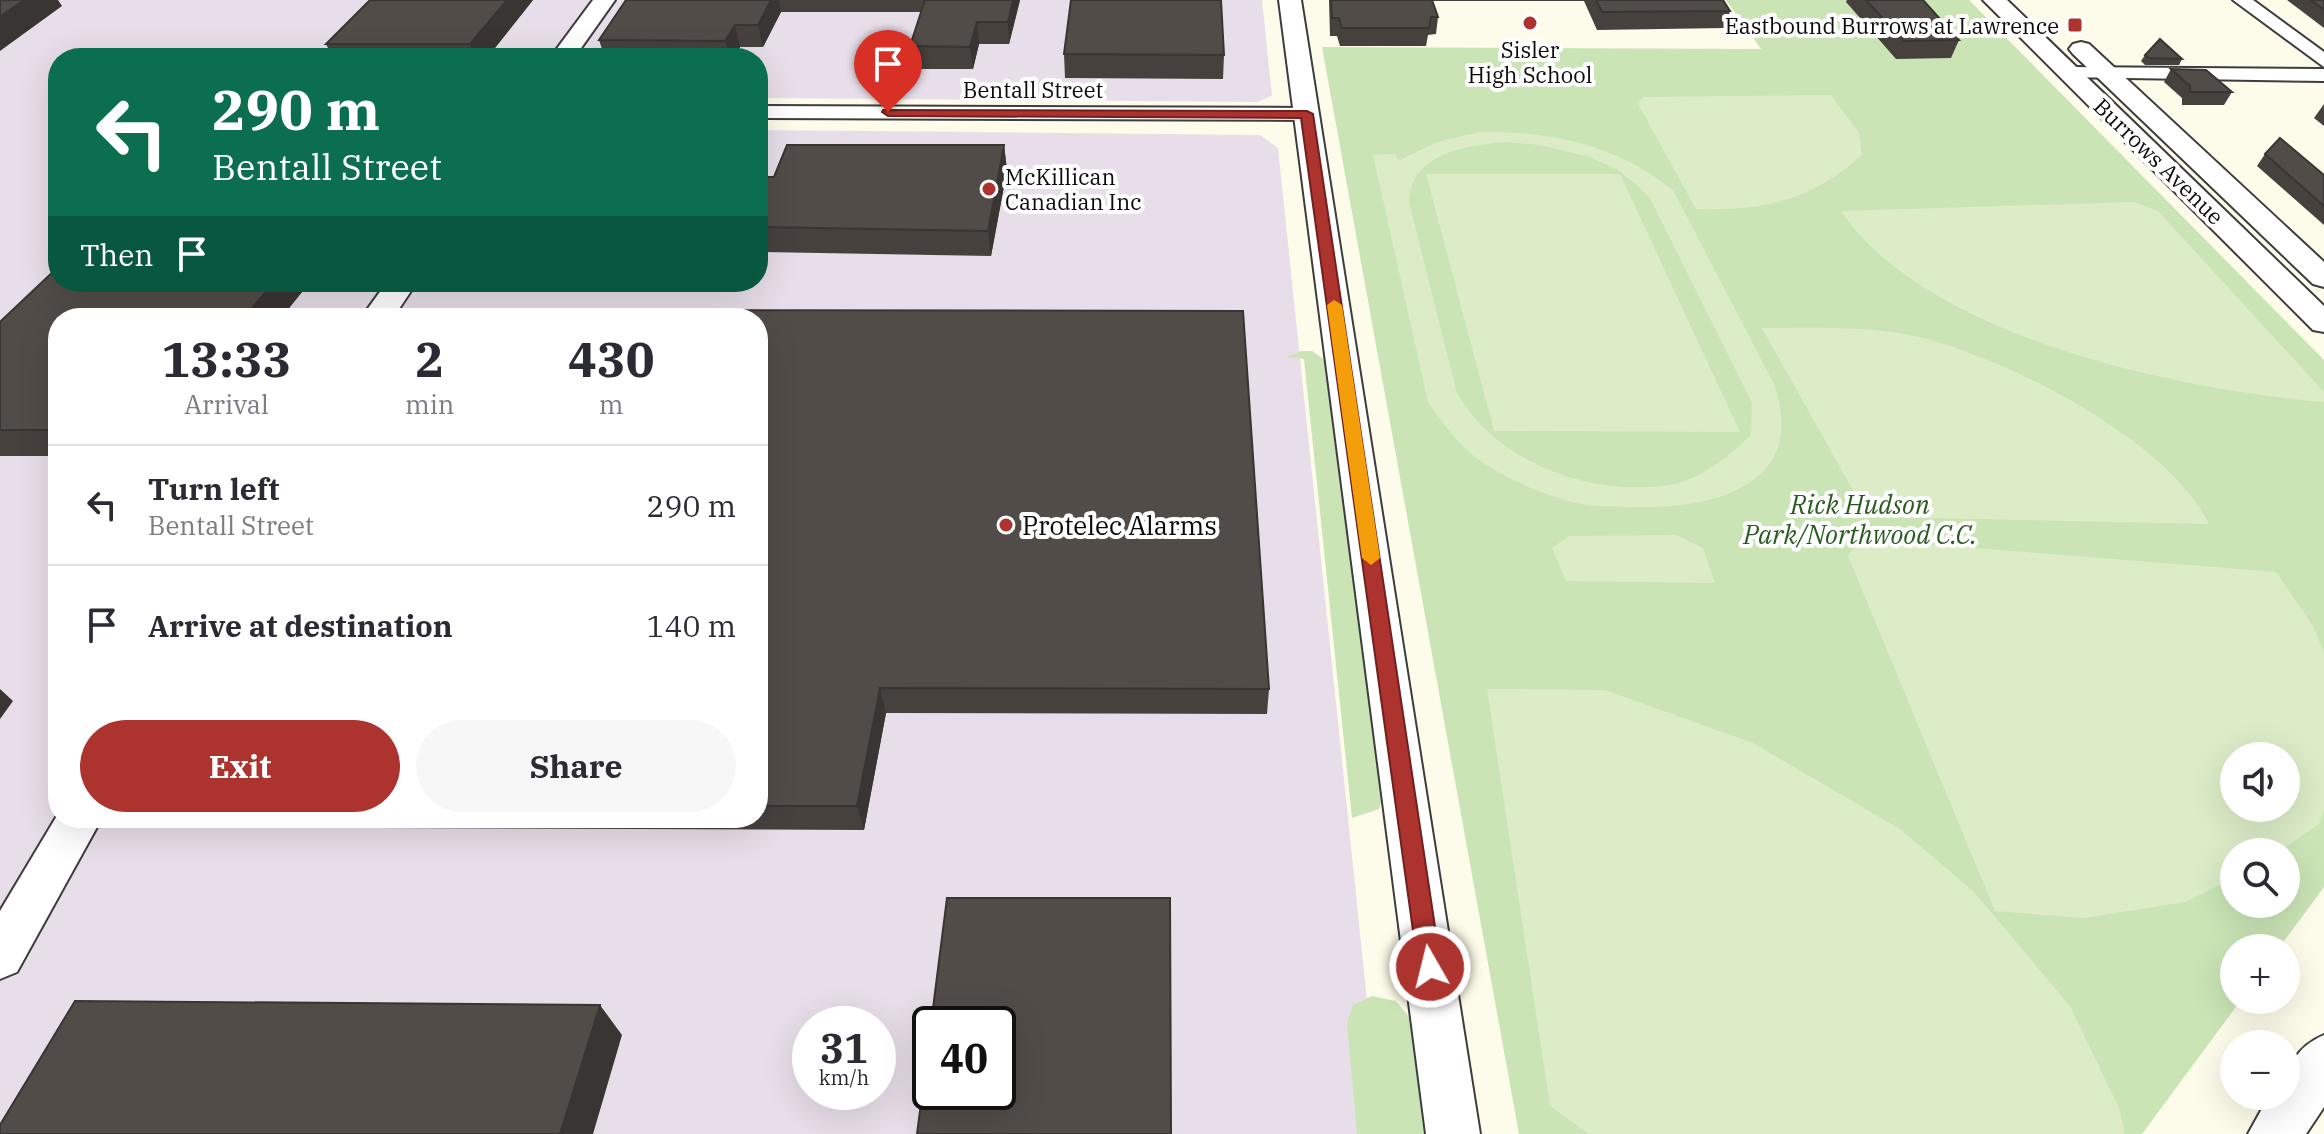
<!DOCTYPE html>
<html lang="en">
<head>
<meta charset="utf-8">
<style>
	:root { --surface:#fff; --page:#f7f7f7; --text:#2b2b33; --muted:#7c7c81; --line:#e1e1e2; --accent:#ad332f }
	body { margin:0; font-family:"IBM Plex Serif",serif; background:var(--page); color:var(--text); height:100vh; display:flex; flex-direction:column; font-size:30px; white-space:nowrap }
	* { box-sizing:border-box; margin:0 }
	p { font-size:26px; color:var(--muted) }
	.icon { flex:none; width:44px; height:44px; fill:none; stroke:currentColor; stroke-width:2; stroke-linecap:round; stroke-linejoin:round }
	.map { position:relative; flex:1; overflow:hidden }
	.drawer { position:absolute; left:48px; top:308px; width:720px; height:520px; display:flex; flex-direction:column; background:var(--surface); border-radius:32px; box-shadow:0 8px 32px #0002 }
	.drawer>* { flex:none }
	.hud { position:absolute; left:48px; top:48px; width:720px; height:244px; border-radius:32px; box-shadow:0 8px 32px #0002; background:#0b6e4f; color:#fff; overflow:hidden }
	.fabs { position:absolute; left:2220px; top:742px; display:grid; gap:16px }
	.fabs a { display:grid; place-items:center; width:80px; height:80px; border-radius:50%; background:var(--surface); box-shadow:0 8px 32px #0002; font-size:40px }
	.speed { position:absolute; left:792px; top:1006px; display:flex; gap:16px; font-size:40px; font-weight:700; text-align:center }
	.speed>* { display:grid; place-content:center; width:104px; height:104px; border-radius:50%; background:var(--surface); box-shadow:0 8px 32px #0002; line-height:1 }
	.speed small { font-size:20px; font-weight:400 }
	.speed .limit { border:4px solid #111; border-radius:12px; background:#fff; color:#111 }
	.pin { position:absolute; display:grid; place-items:center; width:68px; height:68px; color:#fff; margin:-82px -34px; border-radius:50% 50% 50% 0; rotate:-45deg; box-shadow:0 0 8px #0007 }
	.pin .icon { rotate:45deg }
	.me { position:absolute; width:88px; margin:-44px; rotate:352deg; stroke-linejoin:round; filter:drop-shadow(0 0 6px #0008) }
	.turn { display:flex; align-items:center; gap:28px; height:168px; padding:0 32px; font-size:36px }
	.turn .icon { width:104px; height:104px; stroke-width:2.5 }
	.turn b { display:block; font-size:56px; line-height:68px }
	.then { display:flex; align-items:center; height:76px; padding:0 32px; background:#0003; gap:16px; font-size:30px }
	.eta { display:flex; justify-content:space-evenly; align-items:center; height:136px; text-align:center }
	.eta b { font-size:48px; font-weight:700; line-height:56px }
	.cta { display:flex; gap:16px; margin-top:auto; padding:16px 32px }
	.cta a { flex:1; height:92px; border-radius:48px; background:var(--accent); color:#fff; font-size:32px; font-weight:700; line-height:92px; text-align:center }
	.cta a+a { background:var(--page); color:var(--text) }
	ul { padding:0; list-style:none }
	li { display:flex; align-items:center; gap:24px; height:120px; padding:0 32px; border-top:2px solid var(--line) }
	li div { flex:1 }
	li b { display:block; font-size:30px }
	li em { font-style:normal }
	.map>svg:first-child { display:block }
</style>
</head>
<body>
<div class="map">
<svg width="2324" height="1134" viewBox="0 0 2324 1134">
	<rect width="100%" height="100%" fill="#fdfbe9"/>
	<path fill="#e8dee9" fill-rule="evenodd" d="M0,0H1262L1272,96L1257,102L758,98V58H58V282H758V130L1260,135L1278,148L1381,1134H0ZM58,318H758V818H58ZM810,1024H878V1092H810ZM930,1024H998V1092H930Z"/>
	<path fill="#cae4b6" fill-rule="evenodd" d="M1726,0H1969L2324,360V887L2279,948H2234V1000H2241L2142,1134H1519L1322,47L1761,49ZM2234,756H2286V808H2234ZM2234,852H2286V904H2234Z
		M1301,351H1312L1325,360L1383,796L1379,809L1352,818L1304,359L1287,357Z
		M1372,996L1396,1001L1409,1017L1424,1134H1357L1347,1023L1353,1005Z"/>
	<path fill="#dcecc7" fill-rule="evenodd" d="M1831,95L1859,133L1862,155C1810,201 1765,211 1696,209L1637,102L1644,97Z
		M1479,132C1552,131 1615,144 1673,190L1774,384C1810,488 1709,510 1629,507C1615,506 1600,507 1586,505C1552,498 1514,483 1485,464C1461,449 1444,425 1428,402L1373,155L1396,154L1398,161L1437,142ZM1505,142L1540,145L1590,157L1618,170L1639,187L1651,200L1752,403L1751,435C1728,457 1702,479 1669,485C1591,497 1497,463 1457,393L1409,202C1411,153 1465,146 1505,142Z
		M1426,174H1620L1740,432L1494,431Z
		M2134,202L2158,211L2324,392V402C2180,390 1927,338 1841,211Z
		M1762,328C1816,328 1874,325 1927,339C2015,363 2168,440 2209,524L1883,517L1860,503Z
		M1676,535L1703,548L1715,583L1566,581L1552,548L1569,536Z
		M1861,539L2276,572L2313,626L2324,652V810L2319,824L2278,852H2234V878L2185,902L2084,918L1995,911L1848,556ZM2286,756V808H2234V756Z
		M1487,689L1605,690L1753,743L1900,829L1973,891L2070,1006L2119,1108L2125,1134H1589L1550,1106Z"/>
	<g fill="none" stroke-linecap="round" stroke-linejoin="round">
		<g stroke="#3d3d3d" stroke-width="4">
			<path id="minor" d="M2233,0H2253L2324,52V67Z
				M2069,67L2324,69V81L2062,77L2059,73L2062,69Z
				M758,106L1307,108L1317,114L1307,120L758,118Z"/>
		</g>
		<g stroke="#3d3d3d" stroke-width="4">
			<path id="tertiary" d="M593,0H615L574,58H550Z
				M1279,0H1301L1480,1134H1426Z
				M1983,0H2007L2324,306V332L2313,330Z
				M2081,42L2089,44L2324,262V287L2313,284L2073,54L2069,49L2073,44Z
				M387,282H417L393,318H361Z
				M58,814V818H102L17,972L0,979V911Z
				M2324,1035V1107L2306,1134H2248L2269,1096H2286C2286,1067 2296,1047 2324,1035Z"/>
		</g>
		<use href="#minor" fill="#fff" fill-rule="evenodd"/>
		<use href="#tertiary" fill="#fff" fill-rule="evenodd"/>
	</g>
	<path fill="#47413e" d="M370,0H533L487,58H333L326,44Z
		M626,0H1039H1020L1009,44H979L973,69H913L910,46L921,12H781L763,47H740L734,58H605L599,40Z
		M1329,0H1723L1730,11L1725,28L1597,30L1584,1H1432L1438,17L1436,34L1428,35L1426,46H1340L1337,36H1330Z
		M1847,0H1923L1959,40L1951,58L1896,59L1846,2Z
		M2287,0H2324V28Z
		M1064,54L1224,55L1223,79L1065,78Z
		M2145,55L2182,59L2179,65H2145L2141,61Z
		M2171,69L2232,92L2224,105H2182V98L2164,82Z
		M2324,104V126L2314,118Z
		M1004,145L1007,170L991,256L758,252V177H774Z
		M2265,154L2324,175V225L2257,166Z
		M310,282L281,318H58V456H0V322Z
		M758,318L1269,689L1267,714L886,713L864,830L378,828L369,818H758Z"/>
	<path fill="#393532" d="M24,0H58L62,6L0,51V17Z
		M507,0H533L487,58H476L470,44Z
		M771,0H779L781,12L763,47L758,25Z
		M1013,0H1020L1009,44L1008,22Z
		M977,22L979,44L973,69L970,47Z
		M735,25L740,47L734,58H730L725,41Z
		M1004,145L1007,170L991,256L988,231Z
		M274,282H310L281,318H244Z
		M880,688L886,713L864,830L857,806Z
		M0,689L13,701L0,719Z
		M600,1005L622,1035L593,1134H560Z"/>
	<path fill="#524c48" stroke="#393532" stroke-width="2" d="M0,0H24L0,17Z
		M370,0H507L470,44H326Z
		M626,0H771L758,25H735L725,41L599,40Z
		M925,0H1013L1008,22H977L970,47L910,46Z
		M1071,0H1221L1224,55L1064,54Z
		M1331,0H1432L1438,17H1431L1429,28H1342L1339,18H1332Z
		M1596,0H1723L1730,11L1602,12Z
		M1866,0H1923L1959,40L1904,41Z
		M2311,0H2324V10Z
		M2160,39L2182,59L2149,58L2145,55Z
		M2171,69L2206,70L2232,92H2190V86Z
		M2280,138L2324,175V206L2265,154Z
		M787,145H1004L988,231L758,227V177H774Z
		M58,267V282H274L244,318H58V430H0V322Z
		M662,310L1243,311L1269,689L880,688L857,806H758V318H658Z
		M947,898H1170L1171,1134H917L930,1034V1092H998V1024H931Z
		M75,1001L600,1005L560,1134H0V1125Z"/>
	<path fill="#ad332f" stroke="#70211f" stroke-width="2" d="M883,110L1307,111L1313,114L1441,967L1438,975L1430,978L1421,975L1418,967L1301,118L888,116L882,112Z"/>
	<path fill="#f59e0b" d="M1334,300L1342,305L1380,558L1371,565L1362,558L1327,305Z"/>
	<g fill="#ad332f" stroke="#fff" stroke-width="3">
		<circle cx="1530" cy="23" r="8"/>
		<rect x="2067" y="17" width="16" height="16" rx="4"/>
		<circle cx="989" cy="189" r="8"/>
		<circle cx="1006" cy="525" r="8"/>
	</g>
	<g text-anchor="middle" dominant-baseline="central" stroke-width="8" stroke-linejoin="round" paint-order="stroke">
		<g font-size="22" fill="#0a0a0a" stroke="#fff" text-anchor="end">
			<text x="2059" y="25">Eastbound Burrows at Lawrence</text>
			<text x="1530" y="49" text-anchor="middle">Sisler<tspan x="1530" dy="25">High School</tspan></text>
			<text x="1005" y="176" text-anchor="start">McKillican<tspan x="1005" dy="25">Canadian Inc</tspan></text>
		</g>
		<g font-size="22" fill="#0a0a0a" stroke="#fff">
			<text x="1033" y="89">Bentall Street</text>
			<text transform="translate(2159 161) rotate(44)">Burrows Avenue</text>
		</g>
		<g font-size="26" font-style="italic" fill="#295b21" stroke="#fff">
			<text x="1860" y="504">Rick Hudson<tspan x="1860" dy="30">Park/Northwood C.C.</tspan></text>
		</g>
		<g font-size="26" fill="#0a0a0a" stroke="#fff" text-anchor="start">
			<text x="1022" y="525">Protelec Alarms</text>
		</g>
	</g>
</svg>
<div class="fabs">
<a><svg class="icon" aria-label="sound" viewBox="0 0 24 24"><path d="M4 9h4l5-4v14l-5-4H4zM17 9q2 3 0 6"/></svg></a>
<a><svg class="icon" aria-label="search" viewBox="0 0 24 24"><circle cx="10" cy="10" r="6"/><path d="M15 15l6 6"/></svg></a>
<a>+</a>
<a>−</a>
</div>
<div class="speed"><div>31<small>km/h</small></div><div class="limit">40</div></div>
<div class="pin" style="left:888px;top:112px;background:#d93025"><svg class="icon" aria-label="arrive" viewBox="0 0 24 24"><path d="M6 21V4h12l-3 4 3 4H6"/></svg></div>
<svg class="me" style="left:1430px;top:967px" viewBox="-20 -20 40 40"><circle r="17" fill="#ad332f" stroke="#fff" stroke-width="3"/><path d="M0-11L8 9 0 5-8 9z" fill="#fff"/></svg>
<div class="hud">
<div class="turn"><svg class="icon" aria-label="left" viewBox="0 0 24 24"><path d="M17 20v-9H6M10 6l-5 5 5 5"/></svg><div><b>290 m</b>Bentall Street</div></div>
<div class="then">Then<svg class="icon" aria-label="arrive" viewBox="0 0 24 24"><path d="M6 21V4h12l-3 4 3 4H6"/></svg></div>
</div>
<section class="drawer">
<div class="eta">
<div><b>13:33</b><p>Arrival</p></div>
<div><b>2</b><p>min</p></div>
<div><b>430</b><p>m</p></div>
</div>
<ul>
<li><svg class="icon" aria-label="left" viewBox="0 0 24 24"><path d="M17 20v-9H6M10 6l-5 5 5 5"/></svg><div><b>Turn left</b><p>Bentall Street</p></div><em>290 m</em></li>
<li><svg class="icon" aria-label="arrive" viewBox="0 0 24 24"><path d="M6 21V4h12l-3 4 3 4H6"/></svg><div><b>Arrive at destination</b></div><em>140 m</em></li>
</ul>
<div class="cta"><a>Exit</a><a>Share</a></div>
</section>
</div>
</body>
</html>
